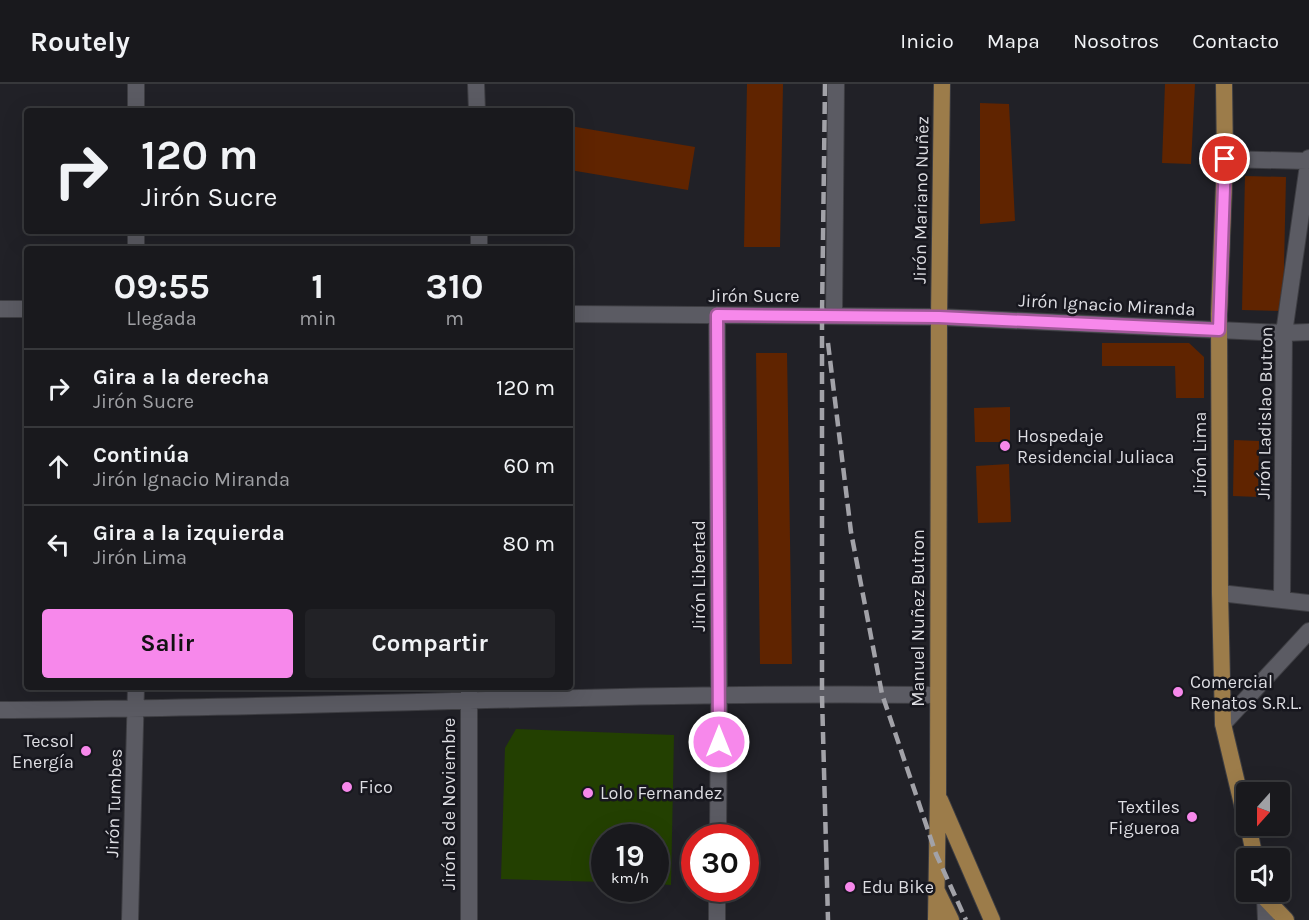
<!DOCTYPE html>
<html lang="es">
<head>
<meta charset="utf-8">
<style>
	:root { --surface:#19191d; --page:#222226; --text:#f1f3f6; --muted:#9fa0a4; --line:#37383b; --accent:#f788eb }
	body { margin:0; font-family:Karla,sans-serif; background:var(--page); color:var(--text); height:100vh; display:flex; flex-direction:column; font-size:22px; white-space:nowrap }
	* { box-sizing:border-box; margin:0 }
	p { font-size:20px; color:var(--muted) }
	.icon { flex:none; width:33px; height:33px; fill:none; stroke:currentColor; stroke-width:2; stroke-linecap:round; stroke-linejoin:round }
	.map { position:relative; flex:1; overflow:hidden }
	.side { position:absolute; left:24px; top:162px; width:549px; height:444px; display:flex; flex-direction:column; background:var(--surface); border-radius:6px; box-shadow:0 6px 24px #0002,0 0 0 2px var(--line) }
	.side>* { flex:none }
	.banner { position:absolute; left:24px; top:24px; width:549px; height:126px; border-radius:6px; box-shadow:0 6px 24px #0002,0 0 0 2px var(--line); background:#19191d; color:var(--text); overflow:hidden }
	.needle { width:39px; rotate:201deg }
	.controls { position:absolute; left:1236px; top:698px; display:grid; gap:12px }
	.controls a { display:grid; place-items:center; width:54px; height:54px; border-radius:6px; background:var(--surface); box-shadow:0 6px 24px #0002,0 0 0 2px var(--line); font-size:30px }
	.speed { position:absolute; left:591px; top:740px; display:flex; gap:12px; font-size:30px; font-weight:700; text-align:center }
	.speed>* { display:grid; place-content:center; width:78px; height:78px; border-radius:50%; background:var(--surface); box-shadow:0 6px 24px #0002,0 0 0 2px var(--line); line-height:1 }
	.speed small { font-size:15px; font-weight:400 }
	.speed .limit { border:9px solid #d22; background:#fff; color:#111 }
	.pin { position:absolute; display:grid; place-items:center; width:51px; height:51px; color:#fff; margin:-26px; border:3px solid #fff; border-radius:50%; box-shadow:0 2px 6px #0007 }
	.me { position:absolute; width:66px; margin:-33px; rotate:0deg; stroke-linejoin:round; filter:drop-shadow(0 0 4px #0008) }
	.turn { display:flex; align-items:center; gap:21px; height:126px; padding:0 18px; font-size:27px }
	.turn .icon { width:78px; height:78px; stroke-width:2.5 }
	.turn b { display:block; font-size:42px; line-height:51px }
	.eta { display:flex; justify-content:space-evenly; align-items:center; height:102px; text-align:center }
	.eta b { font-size:36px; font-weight:700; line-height:42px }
	.cta { display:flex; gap:12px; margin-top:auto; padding:12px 18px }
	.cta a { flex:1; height:69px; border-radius:6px; background:var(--accent); color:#111; font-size:24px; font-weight:700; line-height:69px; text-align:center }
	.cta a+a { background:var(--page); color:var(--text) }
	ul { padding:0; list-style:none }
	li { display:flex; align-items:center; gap:18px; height:78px; padding:0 18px; border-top:2px solid var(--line) }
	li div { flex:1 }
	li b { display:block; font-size:22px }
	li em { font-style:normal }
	header { display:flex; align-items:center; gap:36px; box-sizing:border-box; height:84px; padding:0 30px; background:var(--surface); border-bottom:2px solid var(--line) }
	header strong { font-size:28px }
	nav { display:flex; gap:33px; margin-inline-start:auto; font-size:21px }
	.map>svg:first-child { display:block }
</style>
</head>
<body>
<header>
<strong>Routely</strong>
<nav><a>Inicio</a><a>Mapa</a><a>Nosotros</a><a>Contacto</a></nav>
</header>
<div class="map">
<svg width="1309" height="836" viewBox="0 0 1309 836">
	<rect width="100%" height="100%" fill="#212127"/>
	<path fill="#234001" d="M516,645L674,651L671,801L656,800V753H604V798L501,795L505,664Z"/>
	<path fill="#602400" d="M747,0H783L780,163H744Z
		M1165,0H1195L1191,80L1162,79Z
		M980,19L1009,20L1015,137L980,140Z
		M570,42L695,63L688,106L570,86Z
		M1245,92L1286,93L1283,227L1242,226Z
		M1102,259H1189L1204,273V314H1176L1175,282H1102Z
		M756,269H787L792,580H760Z
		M1010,323V358H975L974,324Z
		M1234,356L1259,357L1258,413L1233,412Z
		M1009,380L1011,438L978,439L976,382Z"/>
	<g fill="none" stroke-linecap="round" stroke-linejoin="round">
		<g stroke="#3d3d42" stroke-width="18">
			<path id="pedestrian" d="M834,232L836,0"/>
		</g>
		<g stroke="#3d3d42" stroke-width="18">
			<path id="minor" d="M476,0L477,27
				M136,27V0
				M1225,75L1307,77
				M479,147V165
				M136,165V147
				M0,225H27
				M570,230L939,233L1284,249L1309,248
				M717,231L719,611L718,753
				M1220,509L1309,519
				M1282,514L1284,249L1309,74
				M0,626C312,625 625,607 937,611
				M1223,640L1309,547
				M1265,814L1266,836
				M130,836L136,603
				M469,836V603
				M717,836V804"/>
		</g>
		<g stroke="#3d3d42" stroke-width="18">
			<path id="primary" d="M1224,0L1225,75L1219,230L1220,509L1223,640L1246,737
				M940,716L992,836
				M1248,741L1255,774
				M937,807L951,836
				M1263,807L1265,814L1286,836
				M936,836L938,712L939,233L942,0"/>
		</g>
		<use href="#pedestrian" stroke="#5b5b63" stroke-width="16"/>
		<use href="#minor" stroke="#5b5b63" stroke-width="16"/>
		<use href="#primary" stroke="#9c7c4a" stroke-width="16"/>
		<path stroke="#a2a2a8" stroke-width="4.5" stroke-dasharray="12 6" stroke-linecap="butt" d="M825,0L822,232V612L828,836
			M828,259L851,448L882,610L936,770L966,836"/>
	</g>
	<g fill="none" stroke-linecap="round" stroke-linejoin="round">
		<g stroke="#a15899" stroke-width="15">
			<path id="route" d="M719,658L717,231L939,233L1219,246L1225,75"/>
		</g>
		<use href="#route" stroke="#f788eb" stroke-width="10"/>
	</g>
	<g fill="#f788eb" stroke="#17171e" stroke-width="2">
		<circle cx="1005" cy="362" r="6"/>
		<circle cx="1178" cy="608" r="6"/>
		<circle cx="86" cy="667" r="6"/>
		<circle cx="347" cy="703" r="6"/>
		<circle cx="588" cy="709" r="6"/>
		<circle cx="1192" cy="733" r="6"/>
		<circle cx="850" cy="803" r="6"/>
	</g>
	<g text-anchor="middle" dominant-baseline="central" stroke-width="5" stroke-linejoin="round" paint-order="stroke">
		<g font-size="18" fill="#dddde2" stroke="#17171e">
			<text transform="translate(921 116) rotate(-89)">Jirón Mariano Nuñez</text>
			<text x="754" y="212">Jirón Sucre</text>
			<text transform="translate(1107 221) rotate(3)">Jirón Ignacio Miranda</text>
			<text transform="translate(1265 329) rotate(-89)">Jirón Ladislao Butron</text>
			<text transform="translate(1200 370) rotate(-90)">Jirón Lima</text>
			<text transform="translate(699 492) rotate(-90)">Jirón Libertad</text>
			<text transform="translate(918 534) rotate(-90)">Manuel Nuñez Butron</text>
			<text transform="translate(114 719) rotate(-88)">Jirón Tumbes</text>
			<text transform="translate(449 720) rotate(-90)">Jirón 8 de Noviembre</text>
		</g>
		<g font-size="18" fill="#dddde2" stroke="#17171e" text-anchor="start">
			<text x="1017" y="352">Hospedaje<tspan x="1017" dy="21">Residencial Juliaca</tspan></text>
			<text x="1190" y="598">Comercial<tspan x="1190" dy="21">Renatos S.R.L.</tspan></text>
			<text x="74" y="657" text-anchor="end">Tecsol<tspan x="74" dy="21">Energía</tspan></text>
			<text x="359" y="703">Fico</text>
			<text x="600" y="709">Lolo Fernandez</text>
			<text x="1180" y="723" text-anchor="end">Textiles<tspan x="1180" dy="21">Figueroa</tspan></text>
			<text x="862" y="803">Edu Bike</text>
		</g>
	</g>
</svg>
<div class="controls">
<a><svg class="needle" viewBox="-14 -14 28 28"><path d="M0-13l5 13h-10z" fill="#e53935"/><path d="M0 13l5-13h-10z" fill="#9fa0a4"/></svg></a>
<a><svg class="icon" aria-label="sound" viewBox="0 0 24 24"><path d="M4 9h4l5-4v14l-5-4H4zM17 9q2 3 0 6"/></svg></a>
</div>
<div class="speed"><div>19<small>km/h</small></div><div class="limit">30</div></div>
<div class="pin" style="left:1225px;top:75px;background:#d93025"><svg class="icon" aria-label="arrive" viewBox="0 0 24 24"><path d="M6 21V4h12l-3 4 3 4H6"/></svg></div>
<svg class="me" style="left:719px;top:658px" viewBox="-20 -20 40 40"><circle r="17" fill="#f788eb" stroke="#fff" stroke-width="3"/><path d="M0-11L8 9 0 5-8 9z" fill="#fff"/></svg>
<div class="banner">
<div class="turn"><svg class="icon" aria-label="right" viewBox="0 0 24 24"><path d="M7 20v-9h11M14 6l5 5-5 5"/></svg><div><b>120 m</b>Jirón Sucre</div></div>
</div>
<section class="side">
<div class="eta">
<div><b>09:55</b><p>Llegada</p></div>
<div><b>1</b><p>min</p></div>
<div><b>310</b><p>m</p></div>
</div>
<ul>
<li><svg class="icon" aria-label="right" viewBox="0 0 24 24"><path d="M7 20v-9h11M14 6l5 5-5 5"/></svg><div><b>Gira a la derecha</b><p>Jirón Sucre</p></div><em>120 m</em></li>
<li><svg class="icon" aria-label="ahead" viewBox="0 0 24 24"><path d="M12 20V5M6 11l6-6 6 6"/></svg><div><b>Continúa</b><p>Jirón Ignacio Miranda</p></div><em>60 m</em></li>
<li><svg class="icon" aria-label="left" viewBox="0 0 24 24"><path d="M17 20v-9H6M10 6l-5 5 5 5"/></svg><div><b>Gira a la izquierda</b><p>Jirón Lima</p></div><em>80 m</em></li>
</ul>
<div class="cta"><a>Salir</a><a>Compartir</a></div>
</section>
</div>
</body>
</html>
